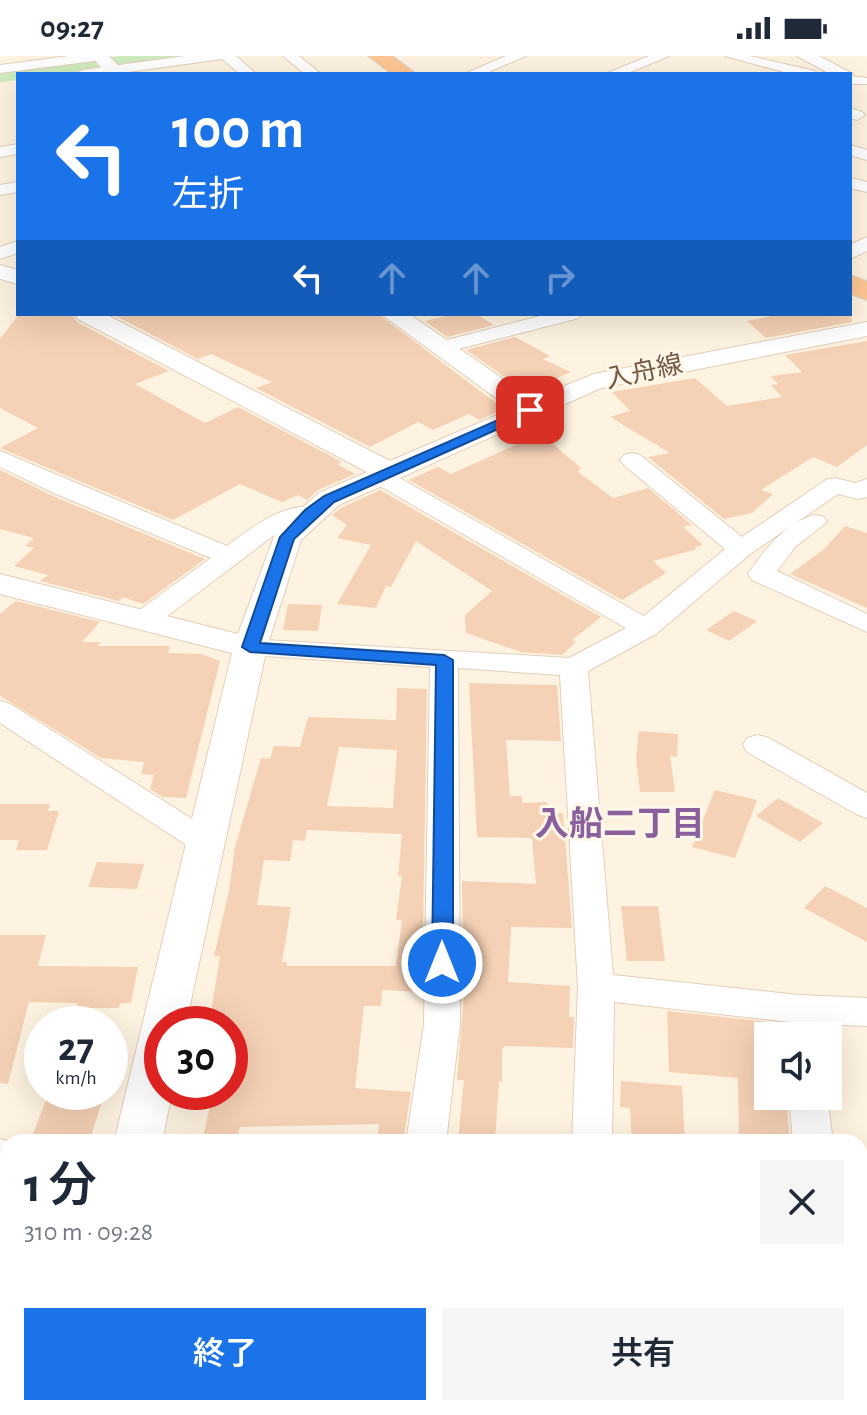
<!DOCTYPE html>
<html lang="ja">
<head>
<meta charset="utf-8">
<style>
	:root { --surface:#fff; --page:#f6f6f7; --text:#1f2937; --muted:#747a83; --accent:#1a73e8 }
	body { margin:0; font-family:"Alegreya Sans","Noto Sans JP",sans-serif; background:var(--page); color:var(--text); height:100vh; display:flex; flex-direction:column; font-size:30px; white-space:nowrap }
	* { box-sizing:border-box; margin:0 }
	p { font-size:26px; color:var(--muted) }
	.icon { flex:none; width:44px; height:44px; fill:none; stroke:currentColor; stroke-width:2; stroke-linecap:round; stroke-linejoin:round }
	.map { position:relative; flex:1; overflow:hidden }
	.details { position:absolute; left:0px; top:1078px; width:868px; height:282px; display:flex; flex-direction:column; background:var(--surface); border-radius:24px 24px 0 0; box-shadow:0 8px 32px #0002 }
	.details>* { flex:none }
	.guide { position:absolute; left:16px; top:16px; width:836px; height:244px; border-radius:0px; box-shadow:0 8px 32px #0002; background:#1a73e8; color:#fff; overflow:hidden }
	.fabs { position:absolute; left:754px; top:966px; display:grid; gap:16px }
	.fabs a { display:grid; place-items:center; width:88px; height:88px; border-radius:0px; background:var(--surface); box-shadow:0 8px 32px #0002; font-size:40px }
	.speed { position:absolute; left:24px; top:950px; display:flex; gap:16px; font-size:40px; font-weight:700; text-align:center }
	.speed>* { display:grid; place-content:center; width:104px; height:104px; border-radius:50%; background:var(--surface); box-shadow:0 8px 32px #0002; line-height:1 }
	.speed small { font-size:20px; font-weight:400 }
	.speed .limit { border:12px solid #d22; background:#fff; color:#111 }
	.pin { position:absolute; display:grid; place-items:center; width:68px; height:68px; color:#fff; margin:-34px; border-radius:16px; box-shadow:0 4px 12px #0006 }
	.me { position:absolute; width:88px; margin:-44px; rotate:0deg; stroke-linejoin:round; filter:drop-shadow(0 0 6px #0008) }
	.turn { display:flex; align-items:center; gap:28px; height:168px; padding:0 24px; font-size:36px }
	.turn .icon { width:104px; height:104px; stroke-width:2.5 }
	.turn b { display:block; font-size:56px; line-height:68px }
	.lanes { display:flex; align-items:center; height:76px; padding:0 24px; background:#0003; justify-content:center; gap:40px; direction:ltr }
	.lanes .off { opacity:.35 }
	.round { display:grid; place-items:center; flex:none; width:84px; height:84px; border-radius:0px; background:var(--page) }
	.summary { display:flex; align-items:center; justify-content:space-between; height:136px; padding:0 24px }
	h1 { font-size:48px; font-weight:600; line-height:60px }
	.button { display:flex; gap:16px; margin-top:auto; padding:16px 24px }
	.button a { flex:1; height:92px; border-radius:0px; background:var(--accent); color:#fff; font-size:32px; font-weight:600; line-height:92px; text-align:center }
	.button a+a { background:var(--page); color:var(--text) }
	.status { display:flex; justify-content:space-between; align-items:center; height:56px; padding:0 40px; background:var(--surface); direction:ltr }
	.status svg { height:22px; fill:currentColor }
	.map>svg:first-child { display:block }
</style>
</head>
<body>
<div class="status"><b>09:27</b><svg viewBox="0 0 49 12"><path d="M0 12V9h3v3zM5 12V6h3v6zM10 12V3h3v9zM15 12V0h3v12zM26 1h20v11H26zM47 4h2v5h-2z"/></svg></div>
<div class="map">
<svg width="867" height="1359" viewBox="0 0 867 1359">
	<rect width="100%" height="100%" fill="#fef3e0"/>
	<path fill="#cfecbe" d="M120,0H201L63,18H18V24L0,26V16Z"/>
	<path fill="#f5d1b5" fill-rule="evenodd" d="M19,258H72L77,266L169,315L135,328L205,367L238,351L342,406L337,408L355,418L318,434L307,444L298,439L282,446L240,428L173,464L0,392L38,372L0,352V283Z
		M112,258H378L504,353L479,364L469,358L433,374L418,366L370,391L256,332L272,326L211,298L198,303Z
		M454,258H476L494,269L447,281L425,265Z
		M782,258H851L852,266L766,282L747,265Z
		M515,281L550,300L543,303L571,316L525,335L466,294Z
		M867,285V389L837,411L813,401L761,434L773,438L752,457L724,463L648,401L670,397L610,361L630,355L612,336L695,322L727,350L782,341L771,329L778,328L770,320L802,316L785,299Z
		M530,367L552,381L547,383L581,412L578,416L613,442L648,432L692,469L683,471L703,489L694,491L697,493L653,505L666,517L622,544L409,424L438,411L451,418L518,388L503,379Z
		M0,414L55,441L205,503L143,548L123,541L119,545L40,525L48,519L14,510L34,492L25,490L34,482L0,473Z
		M380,434L601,561L572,584L576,586L562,599L521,596L466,577L465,559L492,535L416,485L391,531L386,530L376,552L337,548L371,489L337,482L347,469L332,459L341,452Z
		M845,470L867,477V552L790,518L823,494Z
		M16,545L100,566L82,586H101L97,590H170L168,597L201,598L220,605L186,742L163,741L150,733L154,719L141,718L144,706L101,702L0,640V558Z
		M288,548L322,549L318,575L283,574Z
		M734,555L757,565L729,585L706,574Z
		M469,627L557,629L561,685L506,684L510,740H522V747L547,746L548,757H563L572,872L511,871L508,926L570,930L569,961H574L573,992L505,990L502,994V1026L499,1025L495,1086L458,1083L464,1024H457L464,939L462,825L536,828L532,782L477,781Z
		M397,632L427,633L422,936L382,934L381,950H364L355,1032L411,1036L403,1086H377L379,1068L240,1071L236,1086H202L213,1036H230V968H209L220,900H214L229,834L235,791L261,702L270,703L274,690L300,691L308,661L396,664ZM339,691L397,694L393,752L327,750ZM307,774L402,778L398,820H402L396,864H402L396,910H287V906H282L291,851L257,849L264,804L290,805L293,784L305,785Z
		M639,675L678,678L677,701L670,700L675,736H640L636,702Z
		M715,734L757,744L735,802L692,791Z
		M778,742L823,767L800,786L756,760Z
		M0,748H50L48,755H59L47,794H16L19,784H0Z
		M97,806L144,808L137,833L88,831Z
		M825,830L867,852V886L804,852Z
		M621,850H658L665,905H627Z
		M0,879H46L38,910L138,911L131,947H120L119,952H76L78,947L29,946L8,1028L0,1027Z
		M667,955L768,966V1040H786L790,1086H739L738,1022L669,1016Z
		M621,1025L682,1030L685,1086H632L630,1052L620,1051Z
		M49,1036H105L89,1086H30Z"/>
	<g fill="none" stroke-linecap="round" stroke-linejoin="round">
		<g stroke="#e3cfbb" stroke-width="2">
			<path id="minor" d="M69,0H109L102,4L0,17V9Z
				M185,0H236L256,18H240L222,3L114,18H75L82,14Z
				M283,0H299L321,18H305Z
				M506,0H526L484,18H464Z
				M649,0H669L626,18H605Z
				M725,0H750L815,15L817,18H791Z
				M850,20L867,22V28H850Z
				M850,52L862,56L865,59L857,64L850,62Z
				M18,88V98L0,101V91Z
				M850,89L867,94V104L850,99Z
				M850,122L867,126V136L850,132Z
				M18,126V136L0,139V129Z
				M867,181V195L850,203V189Z
				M18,185V197L0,203V191Z
				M548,258H582L579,262L442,297L432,291L435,287Z
				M0,395L227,490C251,472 286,444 319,452L322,457L319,462L282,473L154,570H134L130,564L134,558L211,502L56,438L0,411Z
				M632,397L640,399L742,481L826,424L835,422L855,427L867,423V441L858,443L838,438L750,498L656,578L588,615L613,919L799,939L867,942V970L799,967L614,946L612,1086H572L578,931L560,619L458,612L460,968L446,1086H406L424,968L430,611L250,599L240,597L236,591L240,585L250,583L569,602L626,572L373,426L369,421L373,416H389L644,560L725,493L624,409L620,404L624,399Z
				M815,459L824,461L827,466L795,491L777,515L867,558V576L752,524L748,518C764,494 786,466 815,459Z
				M0,645L10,648L216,778L221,786L216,794L205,797L194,794L0,667Z
				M758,679L769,682L867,737V762L856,758L747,696L743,689L747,682Z
				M789,1040H827L833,1086H793Z
				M0,1083L13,1086H8V1118L0,1117Z
				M860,1345L864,1359H818L817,1352H860Z
				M369,1352H415L414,1359H368Z
				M562,1352H608V1359H562Z"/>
		</g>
		<g stroke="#e3cfbb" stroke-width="2">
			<path id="tertiary" d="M91,0H109L126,18H107Z
				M797,0H819L853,18L850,22V18H830Z
				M0,209L18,214V228L0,223Z
				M75,258H105L390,405L511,353L381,258H409L532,343L594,318L867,266V280L601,332L339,449L301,484L267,591L186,968H162V1036H172L162,1086H114L232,597L0,538V518L238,578L276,475L319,437L367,416L78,263Z
				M25,1352H81L78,1359H22Z"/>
		</g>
		<g stroke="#ded7d2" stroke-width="2">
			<path id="trunk" d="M368,0H392L417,18H392Z
				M850,219L867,225V244L850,238Z"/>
		</g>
		<use href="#minor" fill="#fff" fill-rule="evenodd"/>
		<use href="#tertiary" fill="#fff" fill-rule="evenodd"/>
		<use href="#trunk" fill="#fec694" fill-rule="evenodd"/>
	</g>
	<path fill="#1a73e8" stroke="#114b97" stroke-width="2" d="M530,350L534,351V357L334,446L294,483L260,587L444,599L453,604V907L450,913H435L432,907L436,609L250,596L242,591L280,481L305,454L324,440Z"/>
	<g text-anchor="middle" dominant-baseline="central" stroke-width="6" stroke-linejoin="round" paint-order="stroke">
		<g font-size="26" fill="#765845" stroke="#fff7e8">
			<text transform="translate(644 316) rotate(-12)">入舟線</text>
		</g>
		<g font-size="34" font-weight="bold" fill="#89609b" stroke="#fff7e8">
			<text x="620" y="769">入船二丁目</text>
		</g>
	</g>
</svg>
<div class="fabs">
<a><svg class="icon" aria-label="sound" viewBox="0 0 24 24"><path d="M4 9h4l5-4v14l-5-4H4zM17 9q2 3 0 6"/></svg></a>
</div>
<div class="speed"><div>27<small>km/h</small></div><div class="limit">30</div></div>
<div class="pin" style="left:530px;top:354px;background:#d93025"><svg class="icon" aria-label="arrive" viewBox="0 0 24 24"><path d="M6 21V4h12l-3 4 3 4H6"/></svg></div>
<svg class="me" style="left:442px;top:907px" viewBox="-20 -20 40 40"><circle r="17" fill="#1a73e8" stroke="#fff" stroke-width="3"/><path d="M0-11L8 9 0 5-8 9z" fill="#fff"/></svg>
<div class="guide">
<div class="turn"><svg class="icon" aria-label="left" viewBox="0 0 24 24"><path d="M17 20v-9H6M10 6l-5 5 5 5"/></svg><div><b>100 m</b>左折</div></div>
<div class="lanes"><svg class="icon" aria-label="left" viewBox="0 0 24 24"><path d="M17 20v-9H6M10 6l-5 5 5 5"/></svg><svg class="icon off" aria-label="ahead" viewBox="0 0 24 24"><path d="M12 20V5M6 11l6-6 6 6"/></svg><svg class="icon off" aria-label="ahead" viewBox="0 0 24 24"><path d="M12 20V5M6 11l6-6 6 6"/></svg><svg class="icon off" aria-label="right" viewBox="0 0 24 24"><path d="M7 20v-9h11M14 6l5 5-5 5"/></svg></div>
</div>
<section class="details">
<div class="summary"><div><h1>1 分</h1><p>310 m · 09:28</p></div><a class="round"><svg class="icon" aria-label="close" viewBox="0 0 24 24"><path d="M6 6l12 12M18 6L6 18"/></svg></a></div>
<div class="button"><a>終了</a><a>共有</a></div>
</section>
</div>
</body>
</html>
